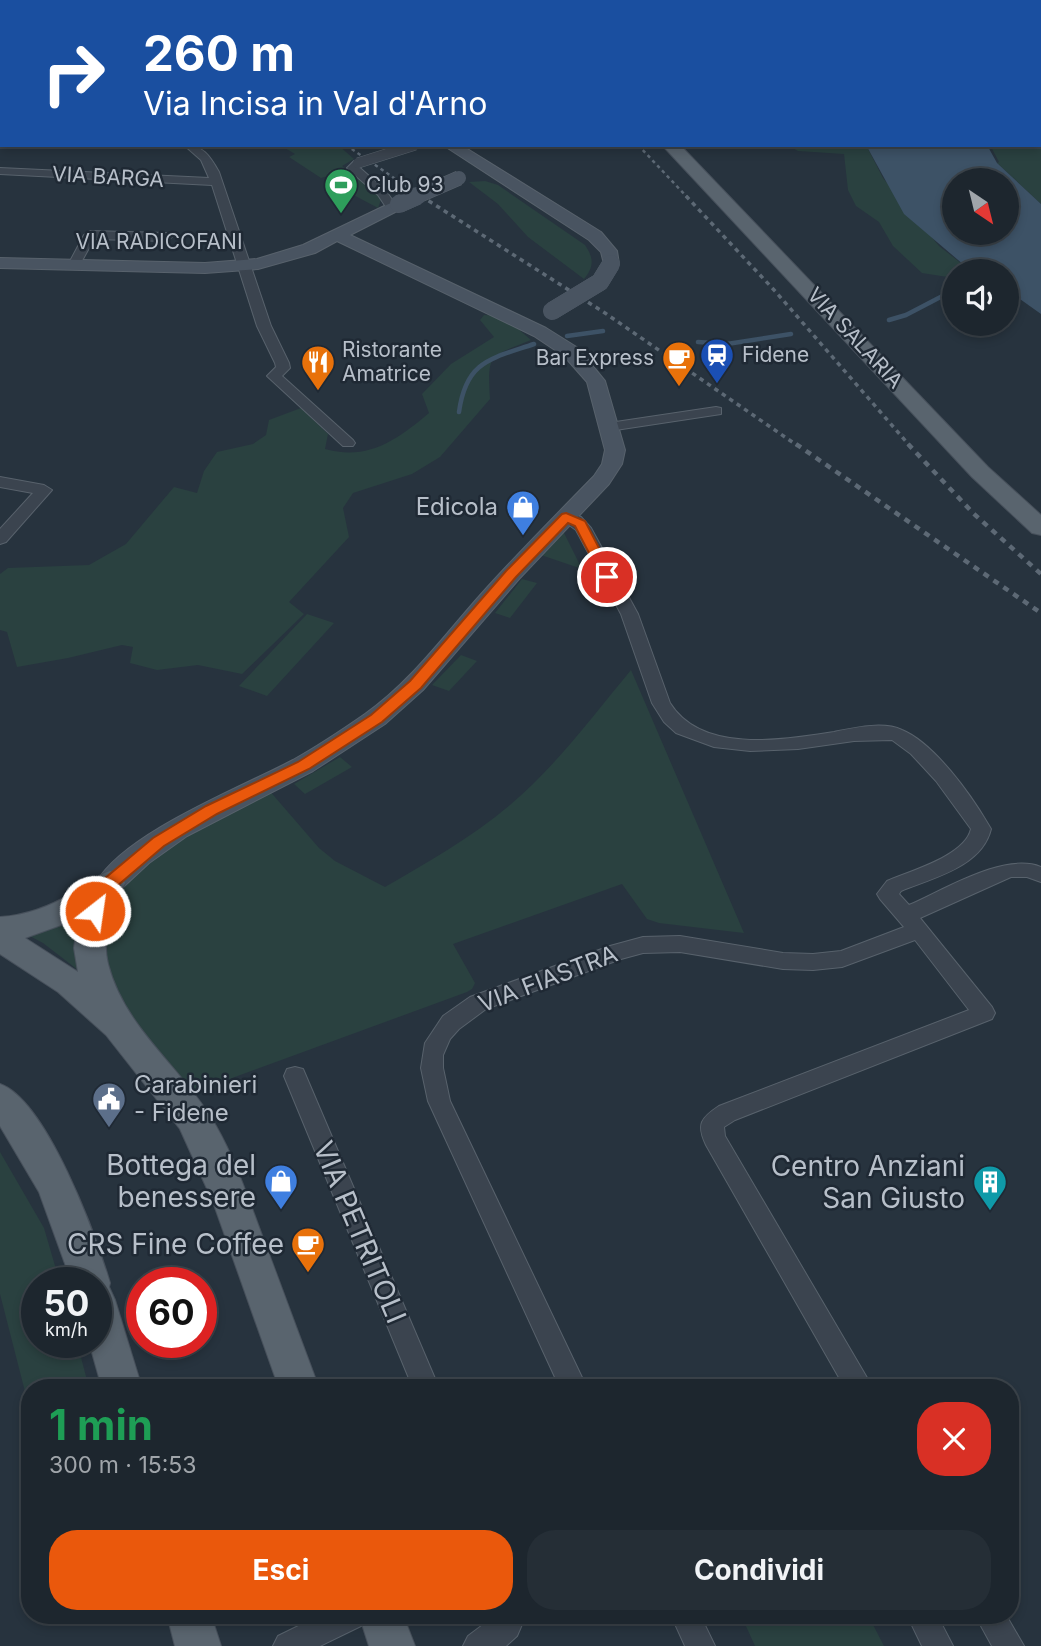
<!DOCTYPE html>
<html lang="it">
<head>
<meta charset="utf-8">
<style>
  body { margin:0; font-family:Inter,sans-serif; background:#252e36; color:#f1f3f6; height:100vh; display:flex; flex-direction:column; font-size:26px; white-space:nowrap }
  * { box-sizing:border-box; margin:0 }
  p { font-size:23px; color:#a0a5aa }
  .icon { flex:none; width:38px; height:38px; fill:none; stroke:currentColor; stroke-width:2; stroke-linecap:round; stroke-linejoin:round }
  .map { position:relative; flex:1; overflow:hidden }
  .drawer { position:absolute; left:21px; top:1379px; width:998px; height:245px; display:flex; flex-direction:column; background:#1d262e; border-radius:28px; box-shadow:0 4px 10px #0003,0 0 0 2px #3b434a }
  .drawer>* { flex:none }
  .hud { position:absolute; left:0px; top:0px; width:1041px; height:147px; box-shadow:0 4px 10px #0003,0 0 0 2px #3b434a; background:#1a4fa0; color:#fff; overflow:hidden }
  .needle { width:46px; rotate:145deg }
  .buttons { position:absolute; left:942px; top:168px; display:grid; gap:14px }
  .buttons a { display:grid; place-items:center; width:77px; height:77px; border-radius:50%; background:#1d262e; box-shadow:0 4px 10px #0003,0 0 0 2px #3b434a; font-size:35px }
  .speed { position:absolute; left:21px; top:1267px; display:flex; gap:14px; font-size:35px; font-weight:700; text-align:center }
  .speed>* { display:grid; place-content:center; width:91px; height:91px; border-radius:50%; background:#1d262e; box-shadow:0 4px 10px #0003,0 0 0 2px #3b434a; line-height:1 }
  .speed small { font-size:18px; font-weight:400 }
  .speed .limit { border:10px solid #d22; background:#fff; color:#111 }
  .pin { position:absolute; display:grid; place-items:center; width:60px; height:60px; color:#fff; margin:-30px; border:4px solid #fff; border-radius:50%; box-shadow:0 2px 7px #0007 }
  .me { position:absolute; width:77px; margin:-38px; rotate:30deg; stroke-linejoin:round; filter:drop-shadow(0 0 5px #0008) }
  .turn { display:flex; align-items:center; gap:24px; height:147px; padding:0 28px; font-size:32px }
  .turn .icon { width:91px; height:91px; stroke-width:2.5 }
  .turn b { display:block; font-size:49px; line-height:60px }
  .round { display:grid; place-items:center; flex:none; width:74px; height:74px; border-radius:28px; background:#252e36 }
  .head { display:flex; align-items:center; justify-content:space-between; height:119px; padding:0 28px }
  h1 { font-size:42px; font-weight:700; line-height:52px; color:#1e9e55 }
  .button { display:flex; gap:14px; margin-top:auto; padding:14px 28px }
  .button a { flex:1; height:80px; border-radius:28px; background:#ea580c; color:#fff; font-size:28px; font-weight:700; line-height:80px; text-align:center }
  .button a+a { background:#252e36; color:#f1f3f6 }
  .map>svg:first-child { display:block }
  .green { fill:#2a4140 }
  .water { fill:#3d5266; fill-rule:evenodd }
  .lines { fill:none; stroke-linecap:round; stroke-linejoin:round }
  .stream { stroke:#3d5266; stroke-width:4.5 }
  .street-casing { stroke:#58626c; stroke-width:2 }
  .secondary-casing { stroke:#58626c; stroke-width:2 }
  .primary-casing { stroke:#47505b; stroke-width:2 }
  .street { fill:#3b444f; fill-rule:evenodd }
  .secondary { fill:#495461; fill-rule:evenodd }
  .primary { fill:#59646e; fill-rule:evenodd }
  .rail-far2 { stroke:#5d6975; stroke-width:2.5; stroke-dasharray:3.5 3.5; stroke-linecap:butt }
  .rail-far1 { stroke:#5d6975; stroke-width:3.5; stroke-dasharray:4.5 4.5; stroke-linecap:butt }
  .rail { stroke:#5d6975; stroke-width:4.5; stroke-dasharray:6 6; stroke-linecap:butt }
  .street-bridge-casing { stroke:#58626c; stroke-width:11; stroke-linecap:butt }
  .secondary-bridge-far1-casing { stroke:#58626c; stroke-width:15; stroke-linecap:butt }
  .secondary-bridge-casing { stroke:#58626c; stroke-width:18; stroke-linecap:butt }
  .street-bridge { stroke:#3b444f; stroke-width:10 }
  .secondary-bridge-far1 { stroke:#495461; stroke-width:14 }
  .secondary-bridge { stroke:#495461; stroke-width:18 }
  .route { fill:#ea580c; stroke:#983908; stroke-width:2 }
  .labels { text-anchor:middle; stroke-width:5; stroke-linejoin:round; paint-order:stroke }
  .far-street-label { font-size:21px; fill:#b7bfc9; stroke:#1f2934 }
  .far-poi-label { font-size:21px; fill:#b7bfc9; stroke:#1f2934; text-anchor:start }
  .poi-label { font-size:24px; fill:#b7bfc9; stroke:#1f2934; text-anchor:end }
  .street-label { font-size:24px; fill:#b7bfc9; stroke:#1f2934 }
  .near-poi-label { font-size:28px; fill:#b7bfc9; stroke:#1f2934; text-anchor:end }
  .near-street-label { font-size:28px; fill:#b7bfc9; stroke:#1f2934 }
</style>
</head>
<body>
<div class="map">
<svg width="1041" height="1646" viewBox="0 0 1041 1646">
  <rect width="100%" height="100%" fill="#27333e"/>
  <path class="green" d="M917 0H1041V204L997 163 999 162 990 145H1040V2Z
    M280 145H338L354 159 342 166 377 194 381 200 378 208 346 191 328 176 321 178 289 157 295 154Z
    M787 145H866L883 178 939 246 971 271H954V278L922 273 893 246 879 222 856 206 848 190 844 154 798 151Z
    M485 181 498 185 585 245C594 258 594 267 584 279L528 237 498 204 469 182Z
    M484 315 503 316 531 340C490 357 487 352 490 399L440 457 412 474 353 493 343 508 349 537 289 602 304 614 242 674 198 665 157 670 130 663 133 647 122 645 68 658 17 667 7 632 0 630V574L8 568 89 565 126 544 174 487 197 493 204 471 217 452 253 444 266 435 269 420 301 408 328 434 325 449C368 461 397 440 429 413L422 394 451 364 494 337 480 320Z
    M563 531 582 569 541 555Z
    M522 579 537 583 510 618 495 613Z
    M307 614 334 623 267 696 239 686Z
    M461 655 477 661 449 691 432 685Z
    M631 670 744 933 659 923 647 919 622 884 453 944 475 983 472 989 467 992 194 1092 128 1019 102 953 113 895 151 856 268 789 319 848 335 861 385 887C428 862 471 838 510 805 556 766 592 717 631 670Z
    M340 757 352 767 305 794 294 784Z
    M83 907 74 942 78 970 43 943 24 933Z
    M0 1152 44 1228 60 1283H37V1342H77L89 1388H30V1411L0 1294Z
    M741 1615H868L884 1646H755Z"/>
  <path class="water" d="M866 145H987L997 163 1041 204V314L1013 294 1006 293V271H971L904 214ZM954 180H1006V233H954Z"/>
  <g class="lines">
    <path class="stream" d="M889 320 906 315 954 290
      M567 336 603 331
      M698 342 727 344 791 334
      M459 412C466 361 490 359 534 344"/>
    <g class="street-casing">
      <path id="street" d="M280 0H291L292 2H282Z
        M370 0H387L369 2Z
        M469 0H479L480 2H471Z
        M0 35 2 36V42L0 41Z
        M0 86H2V92H0Z
        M0 134H2V140H0Z
        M184 145C203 145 210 156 219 172L271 326 289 363 290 368 282 376 353 440 355 443 353 446H343L267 376 276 367 275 363 257 326 212 185 0 174V168L209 178 201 160Z
        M354 161H362L364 163 360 168 386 191 398 208 396 210H388L378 195 349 170 347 168Z
        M90 231 166 233 172 237 166 241 94 239 78 268H70L68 265 84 235Z
        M716 407 721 408V414L609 431 602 427 609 423Z
        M0 477 44 485 52 490 6 542 0 544V529L33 493 0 487Z
        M566 512 581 517 591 528 638 614 670 703C702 754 783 740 834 732 854 728 883 721 902 730 934 743 971 795 988 824L991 829C982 867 932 878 901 891L899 894 909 905C944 890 1004 852 1041 867V882L1027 877H1011L920 918 992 1007 995 1013 992 1019 735 1120 724 1127 725 1136 873 1388H845L706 1145C696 1124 701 1118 719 1106L969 1010 915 940 842 967 813 970 783 969 680 952 643 953 621 959 486 1009 459 1029 450 1039 443 1055V1068L450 1101 587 1388H560L428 1101 421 1068 425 1043 443 1016 470 997 610 946 643 937 680 936 783 953 813 954 841 951 904 927 880 899 877 894 887 881C910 871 965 856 971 829L936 781 911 754 892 740 854 741 798 749 750 751 714 747 676 733 664 722 652 703 621 614 576 530 558 517Z
        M295 1067 303 1069 306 1076 439 1388H413L284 1076 287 1069Z
        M321 1615H367L363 1625 320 1646H273L278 1636Z
        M496 1615H526L517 1636 506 1646H463L468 1636Z
        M671 1615H700L715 1646H685Z
        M907 1615H937L953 1646H922Z
        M975 1615H1006L1024 1646H992Z"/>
    </g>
    <g class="secondary-casing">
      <path id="secondary" d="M207 0H221L222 2H208Z
        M443 145H461L601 232 617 251 619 264 617 268H605L601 252 589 240Z
        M399 199 407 204 405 207 350 235 546 328 578 348 605 381 625 450 622 464 609 484 519 579 423 690 385 724 313 771 187 836 149 863 120 890 110 893 100 890 96 883C124 833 242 787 293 760 318 746 342 730 365 714 411 682 446 633 483 592 519 552 557 514 594 476L602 464 605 450 587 382 564 356 534 336 337 241 315 253 258 269 205 273 0 268V258L205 263 257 259 303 245Z"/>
    </g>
    <g class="primary-casing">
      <path id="primary" d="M561 0H575L576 2H562Z
        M585 0H599L600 2H586Z
        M636 0H650V2H636Z
        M662 145H680L988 467 1041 515V535L1032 533 972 477Z
        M110 871 121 875 125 883C112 909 101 935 108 964 125 1030 183 1068 216 1126 236 1161 249 1201 263 1238 282 1288 300 1338 319 1388H279L213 1202 180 1129 106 1035 58 992 0 954V917C27 915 49 907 72 893 85 885 96 876 110 871ZM78 919 74 948 78 972 25 938Z
        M0 1084C47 1101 96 1236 110 1283L109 1287 115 1300 142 1388H102L89 1342H96V1283H72L39 1192 0 1126Z
        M167 1615H211L221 1646H175Z
        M359 1615H403L415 1646H369Z"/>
    </g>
    <use href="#street" class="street"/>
    <use href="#secondary" class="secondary"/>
    <use href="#primary" class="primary"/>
    <path class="rail-far2" d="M112 0 115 2
      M346 145 423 198
      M638 145 688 198"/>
    <path class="rail-far1" d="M421 196 605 313 798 446
      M686 196 775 291 910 446"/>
    <path class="rail" d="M796 444 1041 613
      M908 444 973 513 1041 574"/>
    <g class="street-bridge-casing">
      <path id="street-bridge" d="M358 163 415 145"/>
    </g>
    <g class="secondary-bridge-far1-casing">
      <path id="secondary-bridge-far1" d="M413 198 459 178"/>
    </g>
    <g class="secondary-bridge-casing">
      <path id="secondary-bridge" d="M399 204 417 196
        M552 311 600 282 611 264"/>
    </g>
    <use href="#street-bridge" class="street-bridge"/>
    <use href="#secondary-bridge-far1" class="secondary-bridge-far1"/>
    <use href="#secondary-bridge" class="secondary-bridge"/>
  </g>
  <path class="route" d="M566 513 585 521 614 577 612 580H603L575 526 568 523 516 577 421 688 382 722 309 769 217 814 164 846 116 887 101 916H89L86 911 104 879 153 838 206 806 298 762 371 715 410 681 506 571 562 514Z"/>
  <defs>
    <g id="stadium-pin" transform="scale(1.75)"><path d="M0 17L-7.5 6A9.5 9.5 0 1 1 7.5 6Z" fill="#2e9e5b" stroke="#1f2934"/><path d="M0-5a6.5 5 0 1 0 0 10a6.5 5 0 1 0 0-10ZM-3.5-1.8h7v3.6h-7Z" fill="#fff"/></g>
    <g id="station-pin" transform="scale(1.75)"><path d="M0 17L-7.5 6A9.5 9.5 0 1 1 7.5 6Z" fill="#1a4fb4" stroke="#1f2934"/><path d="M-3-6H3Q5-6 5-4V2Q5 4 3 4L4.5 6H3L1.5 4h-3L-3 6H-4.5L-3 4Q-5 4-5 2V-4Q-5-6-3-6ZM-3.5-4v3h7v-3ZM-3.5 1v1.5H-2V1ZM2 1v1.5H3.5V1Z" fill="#fff"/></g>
    <g id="cafe-pin" transform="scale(1.75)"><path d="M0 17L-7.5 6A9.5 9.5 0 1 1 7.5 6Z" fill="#e8710a" stroke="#1f2934"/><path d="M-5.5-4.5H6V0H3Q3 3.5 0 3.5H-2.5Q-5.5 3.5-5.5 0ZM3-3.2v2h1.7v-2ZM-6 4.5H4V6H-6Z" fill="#fff"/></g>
    <g id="restaurant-pin" transform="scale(1.75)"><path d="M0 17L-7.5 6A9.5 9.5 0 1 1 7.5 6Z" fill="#e8710a" stroke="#1f2934"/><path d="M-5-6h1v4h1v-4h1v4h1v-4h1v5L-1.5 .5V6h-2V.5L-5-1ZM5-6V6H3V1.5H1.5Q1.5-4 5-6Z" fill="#fff"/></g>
    <g id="shop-pin" transform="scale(1.75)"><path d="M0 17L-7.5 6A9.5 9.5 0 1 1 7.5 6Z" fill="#3f7fe0" stroke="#1f2934"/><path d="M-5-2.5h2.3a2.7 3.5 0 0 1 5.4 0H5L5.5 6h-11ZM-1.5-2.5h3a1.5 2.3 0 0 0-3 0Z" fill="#fff"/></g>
    <g id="civic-pin" transform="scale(1.75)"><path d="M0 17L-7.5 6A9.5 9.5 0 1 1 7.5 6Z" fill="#5c6f8a" stroke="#1f2934"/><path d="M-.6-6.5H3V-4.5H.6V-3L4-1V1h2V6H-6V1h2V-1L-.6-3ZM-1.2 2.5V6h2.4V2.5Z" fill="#fff"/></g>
    <g id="building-pin" transform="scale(1.75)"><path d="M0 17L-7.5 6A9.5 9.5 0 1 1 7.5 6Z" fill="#0f9aa8" stroke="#1f2934"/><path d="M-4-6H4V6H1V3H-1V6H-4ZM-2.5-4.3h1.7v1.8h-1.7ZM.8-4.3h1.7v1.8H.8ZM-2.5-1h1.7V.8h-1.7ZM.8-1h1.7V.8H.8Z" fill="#fff"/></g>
  </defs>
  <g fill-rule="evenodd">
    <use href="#stadium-pin" x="341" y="185"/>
    <use href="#station-pin" x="717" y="355"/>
    <use href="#cafe-pin" x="679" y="358"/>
    <use href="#restaurant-pin" x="318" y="362"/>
    <use href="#shop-pin" x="523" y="507"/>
    <use href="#civic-pin" x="109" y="1099"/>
    <use href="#shop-pin" x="281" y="1181"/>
    <use href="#building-pin" x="990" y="1182"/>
    <use href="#cafe-pin" x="308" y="1244"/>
  </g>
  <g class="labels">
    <g class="far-street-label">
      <text transform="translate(108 177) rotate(3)" y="7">VIA BARGA</text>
      <text x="159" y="249">VIA RADICOFANI</text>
      <text transform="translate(855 338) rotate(47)" y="7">VIA SALARIA</text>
    </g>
    <g class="far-poi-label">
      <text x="366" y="192">Club 93</text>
      <text x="342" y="357">Ristorante<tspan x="342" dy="24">Amatrice</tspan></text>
      <text x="742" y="362">Fidene</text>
      <text x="654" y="365" text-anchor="end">Bar Express</text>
    </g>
    <g class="poi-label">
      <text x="498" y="515">Edicola</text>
      <text x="134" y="1093" text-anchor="start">Carabinieri<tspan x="134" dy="28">- Fidene</tspan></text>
    </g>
    <g class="street-label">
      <text transform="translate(548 979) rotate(-21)" y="8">VIA FIASTRA</text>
    </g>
    <g class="near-poi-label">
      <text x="256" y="1175">Bottega del<tspan x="256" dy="32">benessere</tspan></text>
      <text x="965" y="1176">Centro Anziani<tspan x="965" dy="32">San Giusto</tspan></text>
      <text x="284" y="1254">CRS Fine Coffee</text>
    </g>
    <g class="near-street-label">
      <text transform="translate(360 1232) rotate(67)" y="10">VIA PETRITOLI</text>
    </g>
  </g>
</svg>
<div class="buttons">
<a><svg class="needle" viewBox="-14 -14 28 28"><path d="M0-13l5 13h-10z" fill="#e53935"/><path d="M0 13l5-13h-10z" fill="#a0a5aa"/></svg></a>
<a><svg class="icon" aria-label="sound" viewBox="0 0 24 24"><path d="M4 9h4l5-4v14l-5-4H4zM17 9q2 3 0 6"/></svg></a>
</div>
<div class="speed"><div>50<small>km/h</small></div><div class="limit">60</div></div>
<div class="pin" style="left:607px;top:577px;background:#d93025"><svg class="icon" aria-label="arrive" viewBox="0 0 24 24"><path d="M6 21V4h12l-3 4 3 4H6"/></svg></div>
<svg class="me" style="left:95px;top:911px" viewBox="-20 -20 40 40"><circle r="17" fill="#ea580c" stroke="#fff" stroke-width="3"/><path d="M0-11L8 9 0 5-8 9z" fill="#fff"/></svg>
<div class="hud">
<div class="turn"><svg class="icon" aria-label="right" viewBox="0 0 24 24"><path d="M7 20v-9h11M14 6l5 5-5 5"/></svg><div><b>260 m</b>Via Incisa in Val d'Arno</div></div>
</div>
<section class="drawer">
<div class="head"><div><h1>1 min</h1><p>300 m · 15:53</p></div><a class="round" style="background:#d93025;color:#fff"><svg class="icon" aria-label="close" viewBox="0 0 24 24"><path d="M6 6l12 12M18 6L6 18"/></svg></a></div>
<div class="button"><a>Esci</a><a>Condividi</a></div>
</section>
</div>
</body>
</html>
